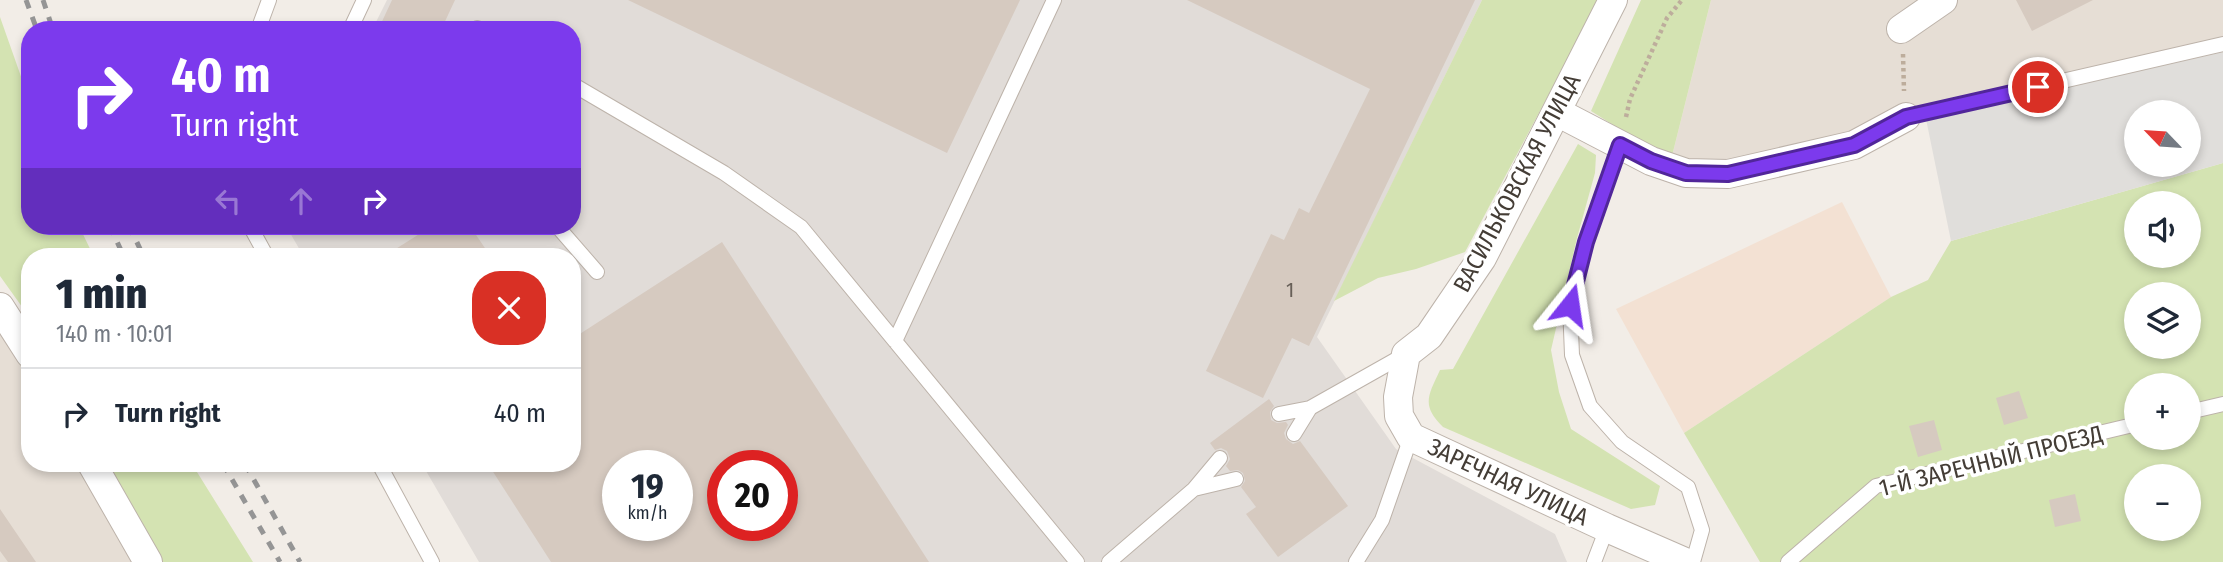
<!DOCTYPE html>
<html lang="en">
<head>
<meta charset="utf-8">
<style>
  body { margin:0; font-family:"Fira Sans Condensed",sans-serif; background:#f2f2f3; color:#1f2937; height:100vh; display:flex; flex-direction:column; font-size:26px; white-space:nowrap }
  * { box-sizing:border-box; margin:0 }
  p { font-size:23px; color:#747a83 }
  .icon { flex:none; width:38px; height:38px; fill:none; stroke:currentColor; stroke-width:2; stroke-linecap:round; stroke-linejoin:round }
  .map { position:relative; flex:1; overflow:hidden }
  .sheet { position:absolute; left:21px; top:248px; width:560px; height:224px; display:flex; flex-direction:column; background:#fff; border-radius:28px; box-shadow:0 4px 10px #0003 }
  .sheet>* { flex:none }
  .hud { position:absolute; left:21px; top:21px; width:560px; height:214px; border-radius:28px; box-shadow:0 4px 10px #0003; background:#7c3aed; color:#fff; overflow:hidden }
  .needle { width:46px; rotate:295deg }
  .buttons { position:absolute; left:2124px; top:100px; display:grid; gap:14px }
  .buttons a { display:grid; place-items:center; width:77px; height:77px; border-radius:50%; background:#fff; box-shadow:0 4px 10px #0003; font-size:35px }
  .speed { position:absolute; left:602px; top:450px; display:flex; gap:14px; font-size:35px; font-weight:700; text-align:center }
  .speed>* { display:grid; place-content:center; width:91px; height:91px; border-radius:50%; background:#fff; box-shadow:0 4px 10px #0003; line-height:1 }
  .speed small { font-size:18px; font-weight:400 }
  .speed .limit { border:10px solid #d22; background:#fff; color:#111 }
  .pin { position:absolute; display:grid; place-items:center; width:60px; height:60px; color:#fff; margin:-30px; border:4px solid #fff; border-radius:50%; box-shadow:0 2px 7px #0007 }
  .me { position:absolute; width:77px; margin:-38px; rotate:15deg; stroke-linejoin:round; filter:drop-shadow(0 0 5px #0008) }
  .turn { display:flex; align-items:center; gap:24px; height:147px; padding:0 35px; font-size:32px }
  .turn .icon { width:91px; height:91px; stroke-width:2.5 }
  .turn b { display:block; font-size:49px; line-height:60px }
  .lanes { display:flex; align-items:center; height:66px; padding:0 35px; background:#0003; justify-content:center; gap:35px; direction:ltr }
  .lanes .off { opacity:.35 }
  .round { display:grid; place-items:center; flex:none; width:74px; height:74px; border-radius:28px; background:#f2f2f3 }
  .summary { display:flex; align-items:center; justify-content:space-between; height:119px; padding:0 35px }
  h1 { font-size:42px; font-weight:800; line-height:52px }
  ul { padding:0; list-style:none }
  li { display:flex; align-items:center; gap:21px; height:91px; padding:0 35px; border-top:2px solid #e0e1e3 }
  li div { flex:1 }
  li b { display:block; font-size:26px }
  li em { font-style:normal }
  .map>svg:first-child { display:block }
  .residential { fill:#e6ded5 }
  .commercial { fill:#f3e1d3 }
  .industrial { fill:#e1dcd8; fill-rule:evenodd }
  .green { fill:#d4e3b2; fill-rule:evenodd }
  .parking { fill:#e0dedb; fill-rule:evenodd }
  .building { fill:#d6cac0; fill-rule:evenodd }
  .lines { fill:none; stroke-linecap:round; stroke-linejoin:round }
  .service-casing { stroke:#bdb3aa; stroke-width:16 }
  .minor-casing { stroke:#bdb3aa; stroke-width:30 }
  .path { stroke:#bdad9c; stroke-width:4.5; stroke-dasharray:3.5 3.5; stroke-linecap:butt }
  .service { stroke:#fff; stroke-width:14 }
  .minor { stroke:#fff; stroke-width:28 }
  .rail { stroke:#959595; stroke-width:5; stroke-dasharray:9 9; stroke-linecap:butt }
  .route-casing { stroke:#51269a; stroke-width:18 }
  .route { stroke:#7c3aed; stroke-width:12 }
  .labels { text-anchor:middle; stroke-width:7; stroke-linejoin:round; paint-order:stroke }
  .number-label { font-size:21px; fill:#686058 }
  .street-label { font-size:24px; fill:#443d36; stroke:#fff }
</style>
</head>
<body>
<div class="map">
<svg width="2223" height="562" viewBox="0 0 2223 562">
  <rect width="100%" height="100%" fill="#f2ede7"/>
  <path class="residential" d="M1711 0H2223V52L1926 119 1702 166 1672 156Z
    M0 328 14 347 30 374V464H82L139 562H0Z"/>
  <path class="commercial" d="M1842 202 1891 297 1684 433 1616 309Z"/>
  <path class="industrial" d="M387 0H1482L1317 337 1396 449 1555 534 1567 562H479L422 464H572V257H304L286 226H572V30H372ZM618 466H677V525H618ZM723 466H782V525H723Z"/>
  <path class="green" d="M1482 0H1599L1465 252 1416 269 1378 278 1334 301Z
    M1641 0H1711L1672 156 1629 135 1591 111Z
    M0 17 30 102V226H79L94 257H30V318L0 276Z
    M1578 144 1596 155 1595 173 1577 238 1551 350 1559 392 1571 429 1660 486 1655 505 1631 509 1443 427C1421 405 1428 396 1440 370L1453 369Z
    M2223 163V562H1760L1684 433 1891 297 1928 280 1951 241ZM2137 203H2189V256H2137ZM2137 294H2189V346H2137ZM2137 385H2189V438H2137ZM2137 476H2189V528H2137Z
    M107 464H192L253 562H158Z"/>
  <path class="parking" d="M2223 52V163L1951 241 1926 119ZM2137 112H2189V164H2137Z"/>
  <path class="building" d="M392 0H455L441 30H378Z
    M628 0H1020L947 153Z
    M1187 0H1475L1309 346 1292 338 1263 398 1206 371 1271 234 1284 240 1299 208 1309 213 1370 89Z
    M2016 0H2093L2032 31Z
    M432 226H470L491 257H383Z
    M722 242 929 562H551L488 464H572V339ZM618 466H677V525H618ZM723 466H782V525H723Z
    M2019 391 2028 418 2004 425 1996 398Z
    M1269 399 1274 406 1270 412 1271 420 1277 423 1286 422 1288 425 1284 433 1286 439 1293 444 1300 441 1348 506 1278 557 1246 514 1256 507 1241 487 1245 481 1243 473 1238 470 1230 471 1226 466 1230 459 1227 451 1221 448 1215 450 1210 443Z
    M1934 420 1942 450 1918 457 1909 426Z
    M2075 494 2081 521 2055 527 2049 500Z
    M0 509 36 562H8L0 551Z"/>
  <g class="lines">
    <g class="service-casing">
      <path id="service" d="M258 30 269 0
        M350 30 364 0
        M476 30 477 28 480 30
        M572 84 724 173 801 227 1077 562
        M1906 117 2223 44
        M1620 145 1586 242 1570 305 1572 355 1590 406 1622 442 1688 487 1702 530 1693 562
        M250 226 267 257
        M557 226 597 272
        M895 341 1054 0
        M2189 412 2223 404
        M1279 414 1310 408 1404 355
        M1294 434 1310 408
        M379 464 432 562
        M1194 489 1236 479
        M1109 562 1194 489 1220 458
        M1356 562 1382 520 1411 437
        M1594 562 1607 528
        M1788 562 1876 486 2137 424"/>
    </g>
    <g class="minor-casing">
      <path id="minor" d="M1613 0 1482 258 1429 336 1406 354 1398 397 1399 416 1411 437 1607 528 1685 562
        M1901 29 1943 0
        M1557 112 1651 161 1686 173 1728 174 1854 145 1906 117
        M0 307 30 354
        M92 464 148 562"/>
    </g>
    <path class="path" d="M1903 54 1904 91
      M1626 117 1630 99 1667 18 1682 0"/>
    <use href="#service" class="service"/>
    <use href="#minor" class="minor"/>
    <path class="rail" d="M26 0 37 30
      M43 0 53 30
      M110 226 124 257
      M129 226 144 257
      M223 464 280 562
      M245 464 300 562"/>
  </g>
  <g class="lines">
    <g class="route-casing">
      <path id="route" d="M1570 305 1586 242 1620 145 1651 161 1686 173 1728 174 1854 145 1906 117 2038 87"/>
    </g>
    <use href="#route" class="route"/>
  </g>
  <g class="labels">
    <g class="number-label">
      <text x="1290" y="297">1</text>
    </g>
    <g class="street-label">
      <text transform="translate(1517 183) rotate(-62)" y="8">ВАСИЛЬКОВСКАЯ УЛИЦА</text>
      <text transform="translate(1991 461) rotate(-14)" y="8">1-Й ЗАРЕЧНЫЙ ПРОЕЗД</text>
      <text transform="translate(1508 482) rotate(25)" y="8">ЗАРЕЧНАЯ УЛИЦА</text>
    </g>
  </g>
</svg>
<div class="buttons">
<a><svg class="needle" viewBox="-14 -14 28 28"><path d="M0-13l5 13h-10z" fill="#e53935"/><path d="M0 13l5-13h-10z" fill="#747a83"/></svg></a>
<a><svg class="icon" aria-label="sound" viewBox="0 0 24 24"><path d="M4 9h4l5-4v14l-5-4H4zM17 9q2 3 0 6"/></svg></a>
<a><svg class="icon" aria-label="layers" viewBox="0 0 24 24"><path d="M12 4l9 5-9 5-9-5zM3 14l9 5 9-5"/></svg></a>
<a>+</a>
<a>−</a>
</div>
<div class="speed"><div>19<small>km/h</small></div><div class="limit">20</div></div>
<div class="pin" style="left:2038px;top:87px;background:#d93025"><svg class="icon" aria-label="arrive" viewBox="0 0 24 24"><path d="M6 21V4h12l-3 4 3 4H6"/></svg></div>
<svg class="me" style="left:1570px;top:305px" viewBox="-20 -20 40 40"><path d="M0-17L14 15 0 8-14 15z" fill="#7c3aed" stroke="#fff" stroke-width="4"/></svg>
<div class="hud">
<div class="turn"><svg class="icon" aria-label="right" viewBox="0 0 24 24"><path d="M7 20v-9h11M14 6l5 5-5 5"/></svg><div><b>40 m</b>Turn right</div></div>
<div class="lanes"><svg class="icon off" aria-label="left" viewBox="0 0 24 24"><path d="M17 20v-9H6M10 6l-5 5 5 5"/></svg><svg class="icon off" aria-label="ahead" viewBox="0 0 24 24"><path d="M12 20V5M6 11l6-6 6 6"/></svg><svg class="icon" aria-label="right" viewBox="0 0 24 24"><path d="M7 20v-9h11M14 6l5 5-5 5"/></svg></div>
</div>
<section class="sheet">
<div class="summary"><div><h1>1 min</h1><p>140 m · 10:01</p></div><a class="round" style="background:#d93025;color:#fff"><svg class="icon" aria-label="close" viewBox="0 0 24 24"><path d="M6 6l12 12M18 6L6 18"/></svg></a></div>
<ul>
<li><svg class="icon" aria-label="right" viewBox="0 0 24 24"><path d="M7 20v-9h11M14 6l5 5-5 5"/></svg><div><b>Turn right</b></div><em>40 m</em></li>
</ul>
</section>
</div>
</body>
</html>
